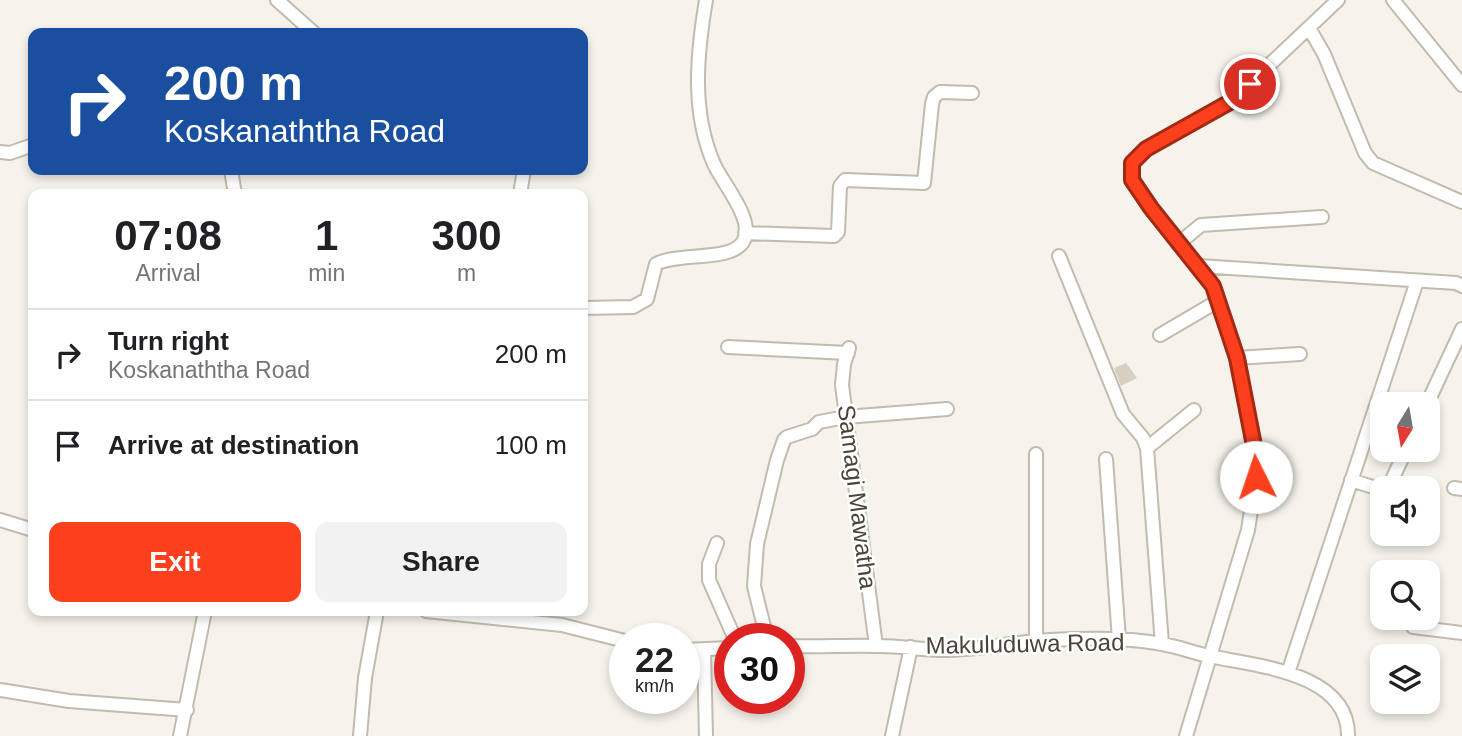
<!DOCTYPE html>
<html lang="en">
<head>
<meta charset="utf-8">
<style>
  body { margin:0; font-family:Arial,sans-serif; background:#f2f2f2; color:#202124; height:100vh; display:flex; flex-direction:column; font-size:26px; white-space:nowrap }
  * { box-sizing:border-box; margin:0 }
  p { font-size:23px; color:#757577 }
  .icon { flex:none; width:38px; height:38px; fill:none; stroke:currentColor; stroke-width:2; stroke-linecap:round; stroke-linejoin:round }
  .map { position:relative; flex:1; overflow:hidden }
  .panel { position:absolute; left:28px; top:189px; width:560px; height:427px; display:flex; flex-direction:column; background:#fff; border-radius:14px; box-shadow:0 4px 10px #0003 }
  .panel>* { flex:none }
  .top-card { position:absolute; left:28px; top:28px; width:560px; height:147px; border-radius:14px; box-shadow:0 4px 10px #0003; background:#1a4fa0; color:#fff; overflow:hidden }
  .needle { width:46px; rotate:191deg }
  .tools { position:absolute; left:1370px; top:392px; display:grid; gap:14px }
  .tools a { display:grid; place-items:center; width:70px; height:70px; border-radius:14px; background:#fff; box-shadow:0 4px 10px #0003; font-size:35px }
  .speed { position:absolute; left:609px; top:623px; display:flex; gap:14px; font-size:35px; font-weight:700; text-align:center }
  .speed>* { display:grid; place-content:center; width:91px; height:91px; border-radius:50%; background:#fff; box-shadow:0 4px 10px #0003; line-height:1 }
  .speed small { font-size:18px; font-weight:400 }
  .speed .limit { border:10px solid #d22; background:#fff; color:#111 }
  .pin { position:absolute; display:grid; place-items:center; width:60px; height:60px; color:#fff; margin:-30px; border:4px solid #fff; border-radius:50%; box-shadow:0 2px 7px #0007 }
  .me { position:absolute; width:77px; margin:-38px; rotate:356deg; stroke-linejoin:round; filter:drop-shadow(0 0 5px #0008) }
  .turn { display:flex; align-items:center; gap:24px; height:147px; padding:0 21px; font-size:32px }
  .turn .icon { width:91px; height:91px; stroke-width:2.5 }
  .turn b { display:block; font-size:49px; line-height:60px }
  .eta { display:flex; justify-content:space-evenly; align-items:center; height:119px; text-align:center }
  .eta b { font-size:42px; font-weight:600; line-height:49px }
  .action { display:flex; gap:14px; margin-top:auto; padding:14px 21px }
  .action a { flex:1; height:80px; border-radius:14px; background:#fc3f1d; color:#fff; font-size:28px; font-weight:600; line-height:80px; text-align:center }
  .action a+a { background:#f2f2f2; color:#202124 }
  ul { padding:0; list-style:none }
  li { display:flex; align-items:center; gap:21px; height:91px; padding:0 21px; border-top:2px solid #e0e0e0 }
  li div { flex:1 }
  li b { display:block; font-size:26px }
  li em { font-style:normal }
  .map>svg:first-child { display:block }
  .building { fill:#d8cfc1 }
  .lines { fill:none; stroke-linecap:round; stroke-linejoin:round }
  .minor-casing { stroke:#c2bbae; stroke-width:16 }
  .minor { stroke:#fff; stroke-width:12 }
  .route-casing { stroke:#a42913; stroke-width:18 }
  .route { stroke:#fc3f1d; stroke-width:12 }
  .labels { text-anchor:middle; stroke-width:5; stroke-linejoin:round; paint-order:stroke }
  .street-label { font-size:24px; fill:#4b4439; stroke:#fff }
</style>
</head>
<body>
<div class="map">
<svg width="1462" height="736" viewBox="0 0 1462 736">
  <rect width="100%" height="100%" fill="#f6f3ec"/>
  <path class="building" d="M1126 363 1137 378 1121 386 1114 368Z"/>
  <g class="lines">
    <g class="minor-casing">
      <path id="minor" d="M277 0 314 33
        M1393 0 1462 85
        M1309 28 1324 54 1365 153 1373 163 1462 202
        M0 152 10 153 33 145
        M231 170 235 194
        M520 194 524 170
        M745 233 834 236 838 232 840 186 845 180 924 183 932 104 934 97 940 92 972 93
        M1178 244 1201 225 1322 217
        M1059 256 1123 414 1143 438 1147 448 1162 644
        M1199 266 1456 283 1462 286
        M583 308 633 307 647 299 656 264C678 252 730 262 743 242 756 220 722 183 714 164 691 112 697 54 706 0
        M1160 335 1218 301
        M728 347 848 353
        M849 348 844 364 842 385 876 646
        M1236 358 1300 354
        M1427 404 1462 329
        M1147 448 1194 410
        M1106 459 1119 640
        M1351 480 1379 489 1389 486 1406 450
        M1454 488 1462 489
        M0 520 33 530
        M717 543 709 564V580L735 639
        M426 611 562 625 625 641
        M1413 627 1462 633
        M767 639 754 586 757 544 777 460 784 440 787 437 812 429 819 422 846 417 947 409
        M1036 641V454
        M789 646C819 647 850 645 880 646 901 646 923 650 944 650 979 650 1015 642 1050 640 1086 638 1127 637 1162 644 1180 647 1196 654 1214 657 1259 666 1349 674 1348 736
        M684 650 730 648
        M704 650 706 736
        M1288 673 1417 281
        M0 690 69 701 187 710
        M180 736 205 611
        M360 736 365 678 377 611
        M892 736 911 647
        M1186 736 1248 530 1256 477V456L1236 358 1213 286 1151 208 1132 180V163L1146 149 1230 102 1338 0"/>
    </g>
    <use href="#minor" class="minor"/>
  </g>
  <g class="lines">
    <g class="route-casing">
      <path id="route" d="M1250 84 1230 102 1146 149 1132 163V180L1151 208 1213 286 1237 358 1256 456V477"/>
    </g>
    <use href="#route" class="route"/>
  </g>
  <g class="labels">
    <g class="street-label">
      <text transform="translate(857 497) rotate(83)" y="8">Samagi Mawatha</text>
      <text transform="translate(1025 644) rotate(-1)" y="8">Makuluduwa Road</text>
    </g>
  </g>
</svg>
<div class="tools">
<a><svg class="needle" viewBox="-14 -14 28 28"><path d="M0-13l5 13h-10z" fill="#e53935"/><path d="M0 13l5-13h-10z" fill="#757577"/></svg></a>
<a><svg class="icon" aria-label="sound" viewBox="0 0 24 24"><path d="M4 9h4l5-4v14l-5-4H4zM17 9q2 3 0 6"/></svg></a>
<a><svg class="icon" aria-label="search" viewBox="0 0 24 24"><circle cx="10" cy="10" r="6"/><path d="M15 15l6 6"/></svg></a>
<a><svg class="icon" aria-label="layers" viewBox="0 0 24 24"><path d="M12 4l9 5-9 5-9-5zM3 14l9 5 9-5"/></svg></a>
</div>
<div class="speed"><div>22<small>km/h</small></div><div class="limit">30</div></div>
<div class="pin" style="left:1250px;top:84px;background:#d93025"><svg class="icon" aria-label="arrive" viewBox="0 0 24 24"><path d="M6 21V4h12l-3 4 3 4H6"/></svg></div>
<svg class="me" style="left:1256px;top:477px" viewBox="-20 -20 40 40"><circle r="19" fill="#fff"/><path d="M0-13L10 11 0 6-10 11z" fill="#fc3f1d"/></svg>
<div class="top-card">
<div class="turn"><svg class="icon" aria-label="right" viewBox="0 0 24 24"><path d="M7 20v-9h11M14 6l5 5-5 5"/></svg><div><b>200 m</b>Koskanaththa Road</div></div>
</div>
<section class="panel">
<div class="eta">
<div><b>07:08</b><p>Arrival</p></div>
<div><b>1</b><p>min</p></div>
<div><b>300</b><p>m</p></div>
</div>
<ul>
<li><svg class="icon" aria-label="right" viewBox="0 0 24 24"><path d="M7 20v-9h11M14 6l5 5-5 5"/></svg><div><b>Turn right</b><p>Koskanaththa Road</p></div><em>200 m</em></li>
<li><svg class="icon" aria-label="arrive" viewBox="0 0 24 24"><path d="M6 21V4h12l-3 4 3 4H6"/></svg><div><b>Arrive at destination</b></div><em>100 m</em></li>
</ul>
<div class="action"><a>Exit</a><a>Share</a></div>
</section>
</div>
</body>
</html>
